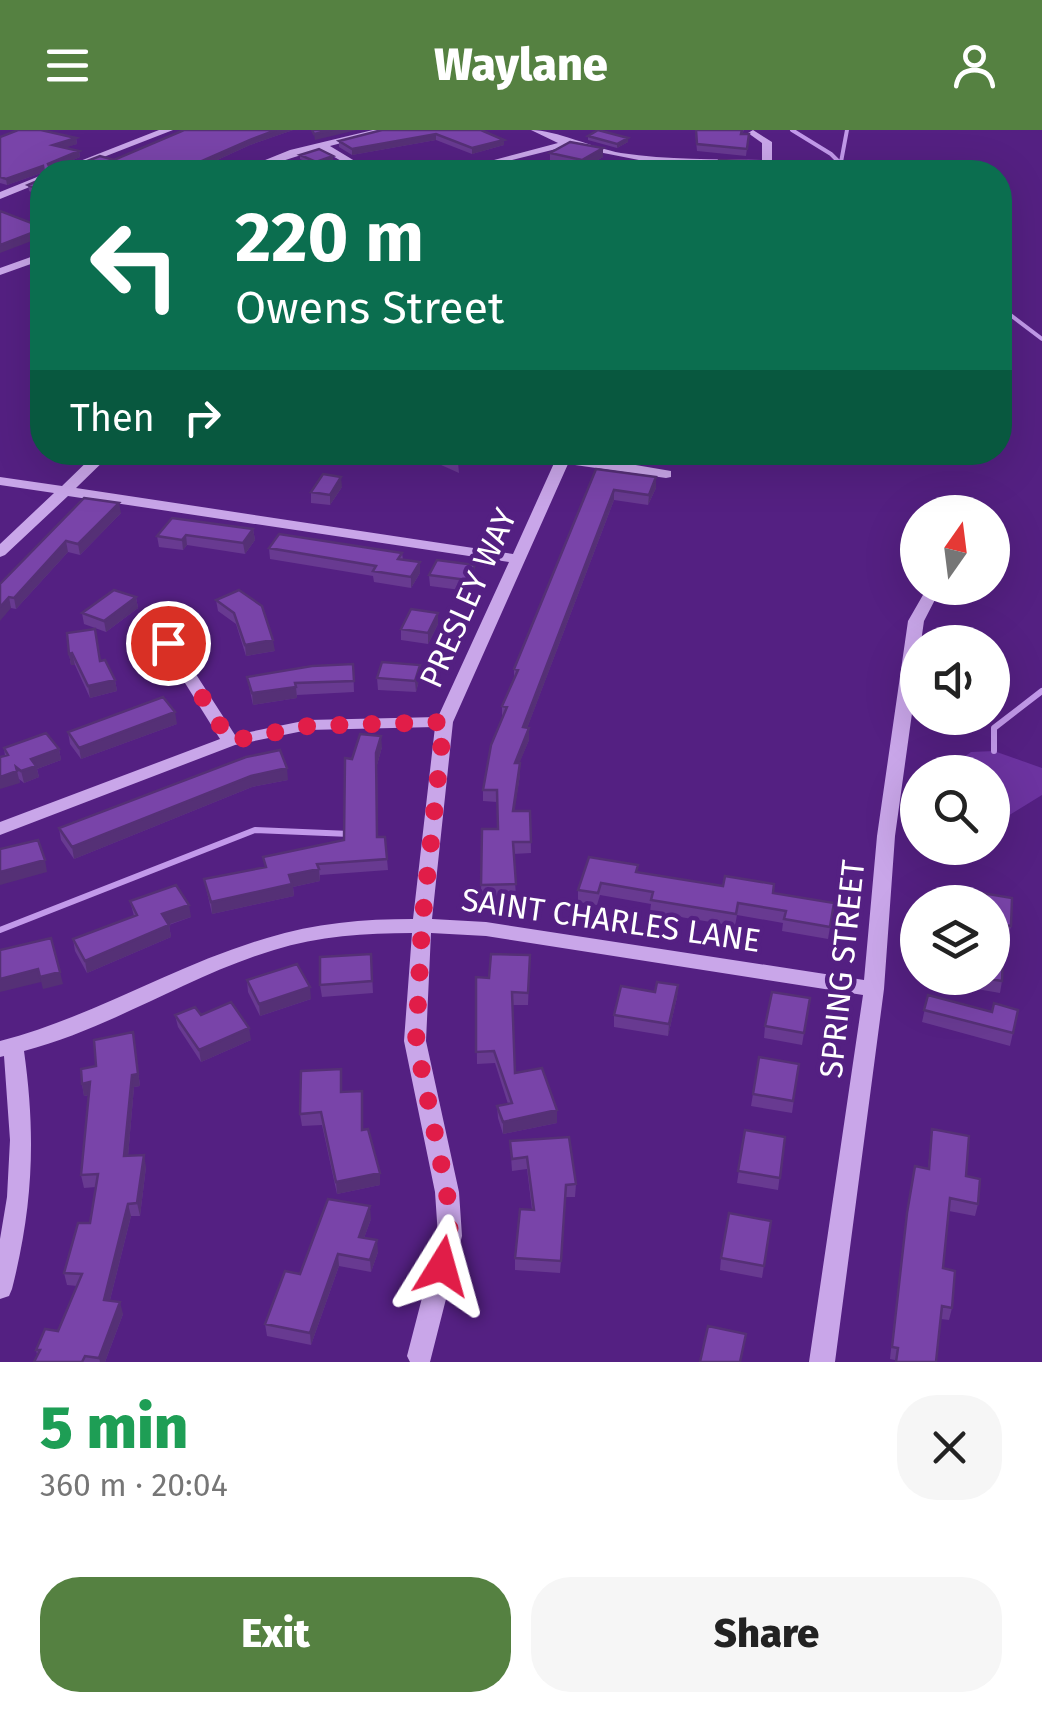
<!DOCTYPE html>
<html lang="en">
<head>
<meta charset="utf-8">
<style>
  body { margin:0; font-family:"Fira Sans",sans-serif; background:#f6f6f6; color:#222; height:100vh; display:flex; flex-direction:column; font-size:38px; white-space:nowrap }
  * { box-sizing:border-box; margin:0 }
  p { font-size:32px; color:#767676 }
  .icon { flex:none; width:55px; height:55px; fill:none; stroke:currentColor; stroke-width:2; stroke-linecap:round; stroke-linejoin:round }
  .map { position:relative; height:1232px; overflow:hidden }
  .drawer { display:flex; flex-direction:column; background:#fff; flex:1 }
  .drawer>* { flex:none }
  .hud { position:absolute; left:30px; top:30px; width:982px; height:305px; border-radius:40px; box-shadow:0 10px 40px #0002; background:#0b6e4f; color:#fff; overflow:hidden }
  .needle { width:65px; rotate:14deg }
  .controls { position:absolute; left:900px; top:365px; display:grid; gap:20px }
  .controls a { display:grid; place-items:center; width:110px; height:110px; border-radius:50%; background:#fff; box-shadow:0 10px 40px #0002; font-size:50px }
  .pin { position:absolute; display:grid; place-items:center; width:85px; height:85px; color:#fff; margin:-42px; border:5px solid #fff; border-radius:50%; box-shadow:0 2px 10px #0007 }
  .me { position:absolute; width:110px; margin:-55px; rotate:8deg; stroke-linejoin:round; filter:drop-shadow(0 0 8px #0008) }
  .turn { display:flex; align-items:center; gap:35px; height:210px; padding:0 40px; font-size:45px }
  .turn .icon { width:130px; height:130px; stroke-width:2.5 }
  .turn b { display:block; font-size:70px; line-height:85px }
  .then { display:flex; align-items:center; height:95px; padding:0 40px; background:#0003; gap:20px; font-size:38px }
  .round { display:grid; place-items:center; flex:none; width:105px; height:105px; border-radius:40px; background:#f6f6f6 }
  .headline { display:flex; align-items:center; justify-content:space-between; height:170px; padding:0 40px }
  h1 { font-size:60px; font-weight:800; line-height:75px; color:#1e9e55 }
  .cta { display:flex; gap:20px; margin-top:auto; padding:20px 40px }
  .cta a { flex:1; height:115px; border-radius:40px; background:#558141; color:#fff; font-size:40px; font-weight:800; line-height:115px; text-align:center }
  .cta a+a { background:#f6f6f6; color:#222 }
  header { display:flex; justify-content:space-between; align-items:center; height:130px; padding:0 40px; background:#558141; color:#fff; font-size:45px; font-weight:800 }
  .map>svg:first-child { display:block }
  .green { fill:#6c33a0 }
  .lines { fill:none; stroke-linecap:round; stroke-linejoin:round }
  .stream-far1 { stroke:#c299ea; stroke-width:4 }
  .stream { stroke:#c299ea; stroke-width:6 }
  .minor { fill:#c9a6e9; fill-rule:evenodd }
  .wall { fill:#683a91 }
  .shaded-wall { fill:#553076 }
  .building { fill:#7944a9; stroke:#553076; stroke-width:2.5 }
  .route { stroke:#e11d48; stroke-width:18; stroke-dasharray:0 32.4 }
  .labels { text-anchor:middle; stroke-width:9; stroke-linejoin:round; paint-order:stroke }
  .street-label { font-size:32px; fill:#fff; stroke:#542082 }
</style>
</head>
<body>
<header><svg class="icon" aria-label="menu" viewBox="0 0 24 24"><path d="M4 6h16M4 12h16M4 18h16"/></svg>Waylane<svg class="icon" aria-label="person" viewBox="0 0 24 24"><circle cx="12" cy="8" r="4"/><path d="M4 21q1-7 8-7t8 7"/></svg></header>
<div class="map">
<svg width="1042" height="1232" viewBox="0 0 1042 1232">
  <rect width="100%" height="100%" fill="#542082"/>
  <path class="green" d="M994 621 1042 638V665L993 695 992 642H943L971 622Z"/>
  <g class="lines">
    <path class="stream-far1" d="M792 0 831 24 849 42
      M841 32 847 0
      M1000 177 1042 209"/>
    <path class="stream" d="M994 621V598L1042 561
      M0 800 255 700 350 704"/>
    <path class="minor" d="M159 0H173L65 42H52Z
      M373 0H390L330 16 373 42H361L320 19 248 42H235L290 20Z
      M531 0C556 0 593 18 621 23 668 30 715 29 762 30V13L748 3 753 0 772 12V33L767 36 649 32 568 16 464 42H449L558 13Z
      M42 45V52L0 69V62Z
      M42 123V130L0 145V138Z
      M97 322H113L76 358 513 424 555 331 538 322H559L671 341V347L666 348 568 334 453 592 432 789 486 792 864 850 877 706 908 491 927 458H941L924 491 921 512H918V540L895 706 884 859 835 1232H809L863 865 486 806 431 803 426 911 459 1062 462 1106 430 1232H410L407 1226 438 1106 435 1062 404 911 412 803C366 803 318 806 274 820 188 846 112 898 24 921 36 1006 33 1076 12 1159L9 1166 0 1169V1109L7 1067 10 1010 4 926 0 927V911C93 887 175 835 267 808 314 793 364 789 413 789L435 597 308 600 235 615 0 705V692L220 609 160 513 168 508 174 510 235 605 308 590 438 587 509 432 68 366 5 425 0 427V414L54 363 0 355V347L62 356Z
      M954 378H969L976 382H947Z"/>
  </g>
  <path class="wall" d="M18 0H41L76 8 77 14 65 17 79 21 80 27 51 39 64 40 100 26 114 30 184 0H293L250 15 191 42H44L7 55 0 53V7Z
    M481 0 504 15 472 24 436 10 352 25 339 17V11Z
    M695 0H744L742 4H749L746 26 697 21Z
    M588 6 628 12 617 18 588 10Z
    M603 18V27L582 39 550 32V23Z
    M300 25 333 31 316 36 300 29Z
    M719 30 746 31 745 42H718Z
    M42 49V67L29 61 28 55Z
    M412 322H457L459 343Z
    M639 322H676L674 327Z
    M596 339 656 358 648 375 614 370 527 598 529 610 519 633 520 645 514 681H530L531 723 513 724 516 766 481 767 482 699H498L497 672 483 671V660L502 588V576L514 549V539Z
    M342 357 330 375 311 373V362Z
    M84 368 121 383 80 425 68 422 16 479 11 478 0 454Z
    M253 399 255 410 245 424 187 415 183 420 159 417 157 406Z
    M269 418 402 423 403 430 420 432V443L411 458 374 452 373 446 270 429Z
    M429 445 475 446 468 461 430 456Z
    M239 460 275 521 246 526 236 494 218 481 216 470Z
    M136 467 138 478 106 502 84 494 82 483Z
    M438 483V494L428 514 401 510V499Z
    M69 524 100 531 115 550 117 561 90 568 75 535H71Z
    M353 534 354 562 297 565V568L253 575 247 547Z
    M420 546 416 562 378 560 377 548Z
    M177 594 81 629 70 614 68 602Z
    M382 617 377 635 378 707H385L388 740 320 745V751L293 757 294 766 212 784 204 749 265 737 263 727 344 710 352 629Z
    M4 618 59 619 61 630 37 639 39 647 24 653 19 649 20 653 5 626Z
    M246 627 288 650 252 657 74 729 61 710 59 698Z
    M637 742 834 773 828 809 782 801 783 793 737 785 735 796 650 782 651 774 600 765 597 775 578 772V760Z
    M982 763 1012 768 1011 796 1008 808 1004 807 1002 851 1000 863 965 857V848H992V772H980Z
    M130 771 191 787 169 795 171 807 87 843 75 821 73 809 134 786Z
    M371 824 373 863 322 867 320 855Z
    M530 825 528 875H513L515 943 557 980V993L503 1004 498 988 497 976 508 974 495 933 477 934 476 847 489 848Z
    M247 850 311 869 260 886 248 862Z
    M678 855 677 867 668 906 614 897V885L655 862Z
    M928 865 992 882 1018 880 1010 916 922 892Z
    M810 868 802 915 764 908 765 896Z
    M175 885H201L251 910 201 932 178 897Z
    M133 902 140 956 134 957 128 1026 146 1037 140 1086H131L110 1170 123 1184 105 1232H34L37 1224 36 1220 58 1201 77 1156 67 1155 64 1143 90 1093 96 1057 84 1058 81 1045 89 965 84 966 82 954 96 936Z
    M759 927 799 934 792 983 751 976Z
    M342 951V962L363 973V1000L380 1055 337 1064 322 995 302 996 300 984Z
    M932 999 966 1046 978 1074 975 1086 949 1081 943 1138 952 1178 949 1190 941 1189 936 1232H895V1230L890 1229 905 1096 915 1036 928 1038Z
    M745 1000 785 1007 778 1060 737 1053Z
    M510 1011 576 1054 575 1067H566L560 1143 515 1140V1128L532 1080 527 1039 512 1041Z
    M371 1089 364 1108 378 1122 371 1142 339 1136 311 1215 267 1206 265 1194 300 1144Z
    M771 1091 762 1148 720 1140 721 1128Z"/>
  <path class="shaded-wall" d="M276 0H293L250 15 191 42H177L250 10Z
    M332 0H357L315 10 314 4Z
    M436 4V10L352 25V19Z
    M76 8 77 14 54 21 53 15Z
    M628 8V12L617 18V14Z
    M504 10V15L472 24V18Z
    M603 18V27L582 39V30Z
    M79 21 80 27 49 40 48 34Z
    M333 26V31L316 36V32Z
    M43 36 44 42 7 55 6 49Z
    M42 99V107L0 123V115Z
    M341 347 342 357 330 375V365Z
    M656 347V358L648 375 649 365Z
    M614 360V370L523 609V597Z
    M119 373 121 383 80 425 78 414Z
    M253 399 255 410 245 424 243 413Z
    M186 405 187 415 183 420 182 410Z
    M66 411 68 422 16 479 14 468Z
    M420 432V443L411 458V447Z
    M475 435V446L468 461 467 450Z
    M9 467 11 478 0 491V477Z
    M136 467 138 478 106 502 104 491Z
    M438 483V494L428 514V503Z
    M273 510 275 521 246 526 245 515Z
    M72 523 75 535H71L69 524Z
    M420 535V546L416 562 415 551Z
    M115 550 117 561 90 568 88 556Z
    M296 557 297 568 253 575 252 563Z
    M175 582 177 594 81 629 79 618Z
    M529 598V610L515 644V633Z
    M381 606 382 617 377 635 376 623Z
    M59 619 61 630 37 639 39 647 24 653 21 641 31 629Z
    M520 633V645L513 693V681Z
    M287 638 288 650 252 657 74 729 72 717 251 646Z
    M17 641 20 653 0 659V647Z
    M45 730 47 742 0 755V742Z
    M319 739 320 751 293 757 294 766 212 784 211 772 289 745Z
    M189 775 191 787 164 796 162 784Z
    M169 795 171 807 87 843 85 831Z
    M38 839 41 852 0 862V849Z
    M60 842 63 854 43 859 40 847Z
    M678 855 677 867 668 906 669 894Z
    M310 857 311 869 260 886 259 874Z
    M249 898 251 910 201 932 199 920Z
    M133 902 140 956 134 957 127 1038 124 1026Z
    M90 952 93 964 84 966 82 954Z
    M557 980V993L503 1004V992Z
    M144 1025 146 1037 140 1086 137 1073Z
    M380 1043V1055L337 1064 336 1052Z
    M128 1074 131 1086 107 1182 104 1170Z
    M370 1076 371 1089 360 1119 359 1107Z
    M377 1110 378 1122 371 1142 370 1130Z
    M338 1124 339 1136 311 1215 310 1203Z
    M120 1172 123 1184 105 1232H100L99 1228Z"/>
  <path class="building" d="M18 0H41L76 8 53 15 79 21 48 34 51 40H64L100 26 114 30 184 0H276L250 10 177 42H44L43 36 6 49 0 47V7Z
    M312 0H332L314 4Z
    M382 0H481L504 10 472 18 436 4 352 19 339 11Z
    M598 0 628 8 617 14 588 6Z
    M696 0H742L741 4H749L747 19 697 14Z
    M570 12 603 18 582 30 550 23Z
    M319 19 333 26 316 32 300 25Z
    M719 30 746 31 745 38 718 37Z
    M42 49V61L28 55Z
    M0 81 42 97V99L0 115Z
    M436 322H457L459 332Z
    M596 339 656 347 649 365 614 360 523 597 529 598 515 633H520L513 681H530L531 712H513L516 754 481 755 482 699H498L497 660H483L491 615 507 577 502 576 518 540 514 539Z
    M323 344 341 347 330 365 311 362Z
    M84 368 119 373 78 414 66 411 14 468 9 467 0 477V454Z
    M172 388 253 399 243 413 186 405 182 410 157 406Z
    M279 404 402 423 398 429 420 432 411 447 373 441 376 436 269 418Z
    M437 430 475 435 467 450 429 445Z
    M114 460 136 467 104 491 82 483Z
    M239 460 262 476 273 510 245 515 234 483 216 470Z
    M411 479 438 483 428 503 401 499Z
    M95 499 100 531 105 530 115 550 88 556 72 523 69 524 67 503Z
    M382 532 420 535 415 551 377 548Z
    M353 534 354 551 295 553 296 557 252 563 247 547 312 536Z
    M163 567 175 582 79 618 68 602Z
    M46 603 59 619 31 629 36 636 21 641 16 637 17 641 0 647V627L8 625 4 618Z
    M360 604 381 606 376 623 377 707H385L387 729 317 734 319 739 289 745 292 754 211 772 204 749 266 737 263 727 344 710 345 628 352 629Z
    M280 620 287 638 251 646 72 717 59 698 246 627Z
    M38 710 45 730 0 742V719Z
    M589 727 638 735 636 742 723 756 725 746 774 754 773 763 834 773 830 797 784 789 786 781 738 773 736 784 651 770 653 762 601 753 598 763 578 760Z
    M176 755 189 775 162 784 169 795 85 831 73 809 137 785 130 771Z
    M982 763 1012 768 1011 796 1004 795 1002 851 983 848H992V772H981Z
    M51 808 60 842 40 847 38 839 0 849V820Z
    M371 824 372 851 320 855V827Z
    M491 824 530 825 528 863 512 862 515 943 542 938 557 980 503 992 497 976 512 973 494 921 476 922V847L489 848Z
    M297 834 310 857 259 874 247 850Z
    M657 852 678 855 669 894 614 885 621 856 655 862Z
    M772 862 810 868 804 903 765 896Z
    M928 865 992 882 994 873 1018 880 1013 903 924 880Z
    M231 872 249 898 199 920 175 885 195 877 201 885Z
    M133 902 138 944 132 945 124 1026 144 1025 137 1073 128 1074 104 1170 120 1172 99 1228 85 1226 82 1232H34L40 1220H36L45 1199 58 1201 82 1144 64 1143 78 1093H90L98 1044 81 1045 90 952 82 954 81 939 96 936 94 910Z
    M759 927 799 934 793 971 753 964Z
    M341 939V962L362 961V1000L368 999 380 1043 336 1052 321 982 300 984 301 941Z
    M932 999 969 1006 966 1046 980 1049 978 1074 950 1068 943 1138 955 1141 952 1178 942 1176 936 1232H896L898 1218 892 1217 907 1083 915 1036 929 1039Z
    M745 1000 785 1007 780 1048 738 1041Z
    M569 1007 576 1054 566 1055 561 1131 515 1128 520 1079 534 1080 527 1027 512 1029 510 1011Z
    M328 1069 370 1076 359 1107 377 1110 370 1130 338 1124 310 1203 265 1194 285 1141 300 1144Z
    M729 1083 771 1091 764 1136 721 1128Z
    M708 1196 746 1204 740 1232H700Z"/>
  <g class="lines">
    <path class="route" d="M168 513 230 611 308 596 444 592 422 794 416 912 447 1062 450 1106 442 1136"/>
  </g>
  <g class="labels">
    <g class="street-label">
      <text transform="translate(468 468) rotate(-66)" y="11">PRESLEY WAY</text>
      <text transform="translate(611 790) rotate(8)" y="11">SAINT CHARLES LANE</text>
      <text transform="translate(842 839) rotate(-84)" y="11">SPRING STREET</text>
    </g>
  </g>
</svg>
<div class="controls">
<a><svg class="needle" viewBox="-14 -14 28 28"><path d="M0-13l5 13h-10z" fill="#e53935"/><path d="M0 13l5-13h-10z" fill="#767676"/></svg></a>
<a><svg class="icon" aria-label="sound" viewBox="0 0 24 24"><path d="M4 9h4l5-4v14l-5-4H4zM17 9q2 3 0 6"/></svg></a>
<a><svg class="icon" aria-label="search" viewBox="0 0 24 24"><circle cx="10" cy="10" r="6"/><path d="M15 15l6 6"/></svg></a>
<a><svg class="icon" aria-label="layers" viewBox="0 0 24 24"><path d="M12 4l9 5-9 5-9-5zM3 14l9 5 9-5"/></svg></a>
</div>
<div class="pin" style="left:168px;top:513px;background:#d93025"><svg class="icon" aria-label="arrive" viewBox="0 0 24 24"><path d="M6 21V4h12l-3 4 3 4H6"/></svg></div>
<svg class="me" style="left:442px;top:1136px" viewBox="-20 -20 40 40"><path d="M0-17L14 15 0 8-14 15z" fill="#e11d48" stroke="#fff" stroke-width="4"/></svg>
<div class="hud">
<div class="turn"><svg class="icon" aria-label="left" viewBox="0 0 24 24"><path d="M17 20v-9H6M10 6l-5 5 5 5"/></svg><div><b>220 m</b>Owens Street</div></div>
<div class="then">Then<svg class="icon" aria-label="right" viewBox="0 0 24 24"><path d="M7 20v-9h11M14 6l5 5-5 5"/></svg></div>
</div>
</div>
<section class="drawer">
<div class="headline"><div><h1>5 min</h1><p>360 m · 20:04</p></div><a class="round"><svg class="icon" aria-label="close" viewBox="0 0 24 24"><path d="M6 6l12 12M18 6L6 18"/></svg></a></div>
<div class="cta"><a>Exit</a><a>Share</a></div>
</section>
</body>
</html>
